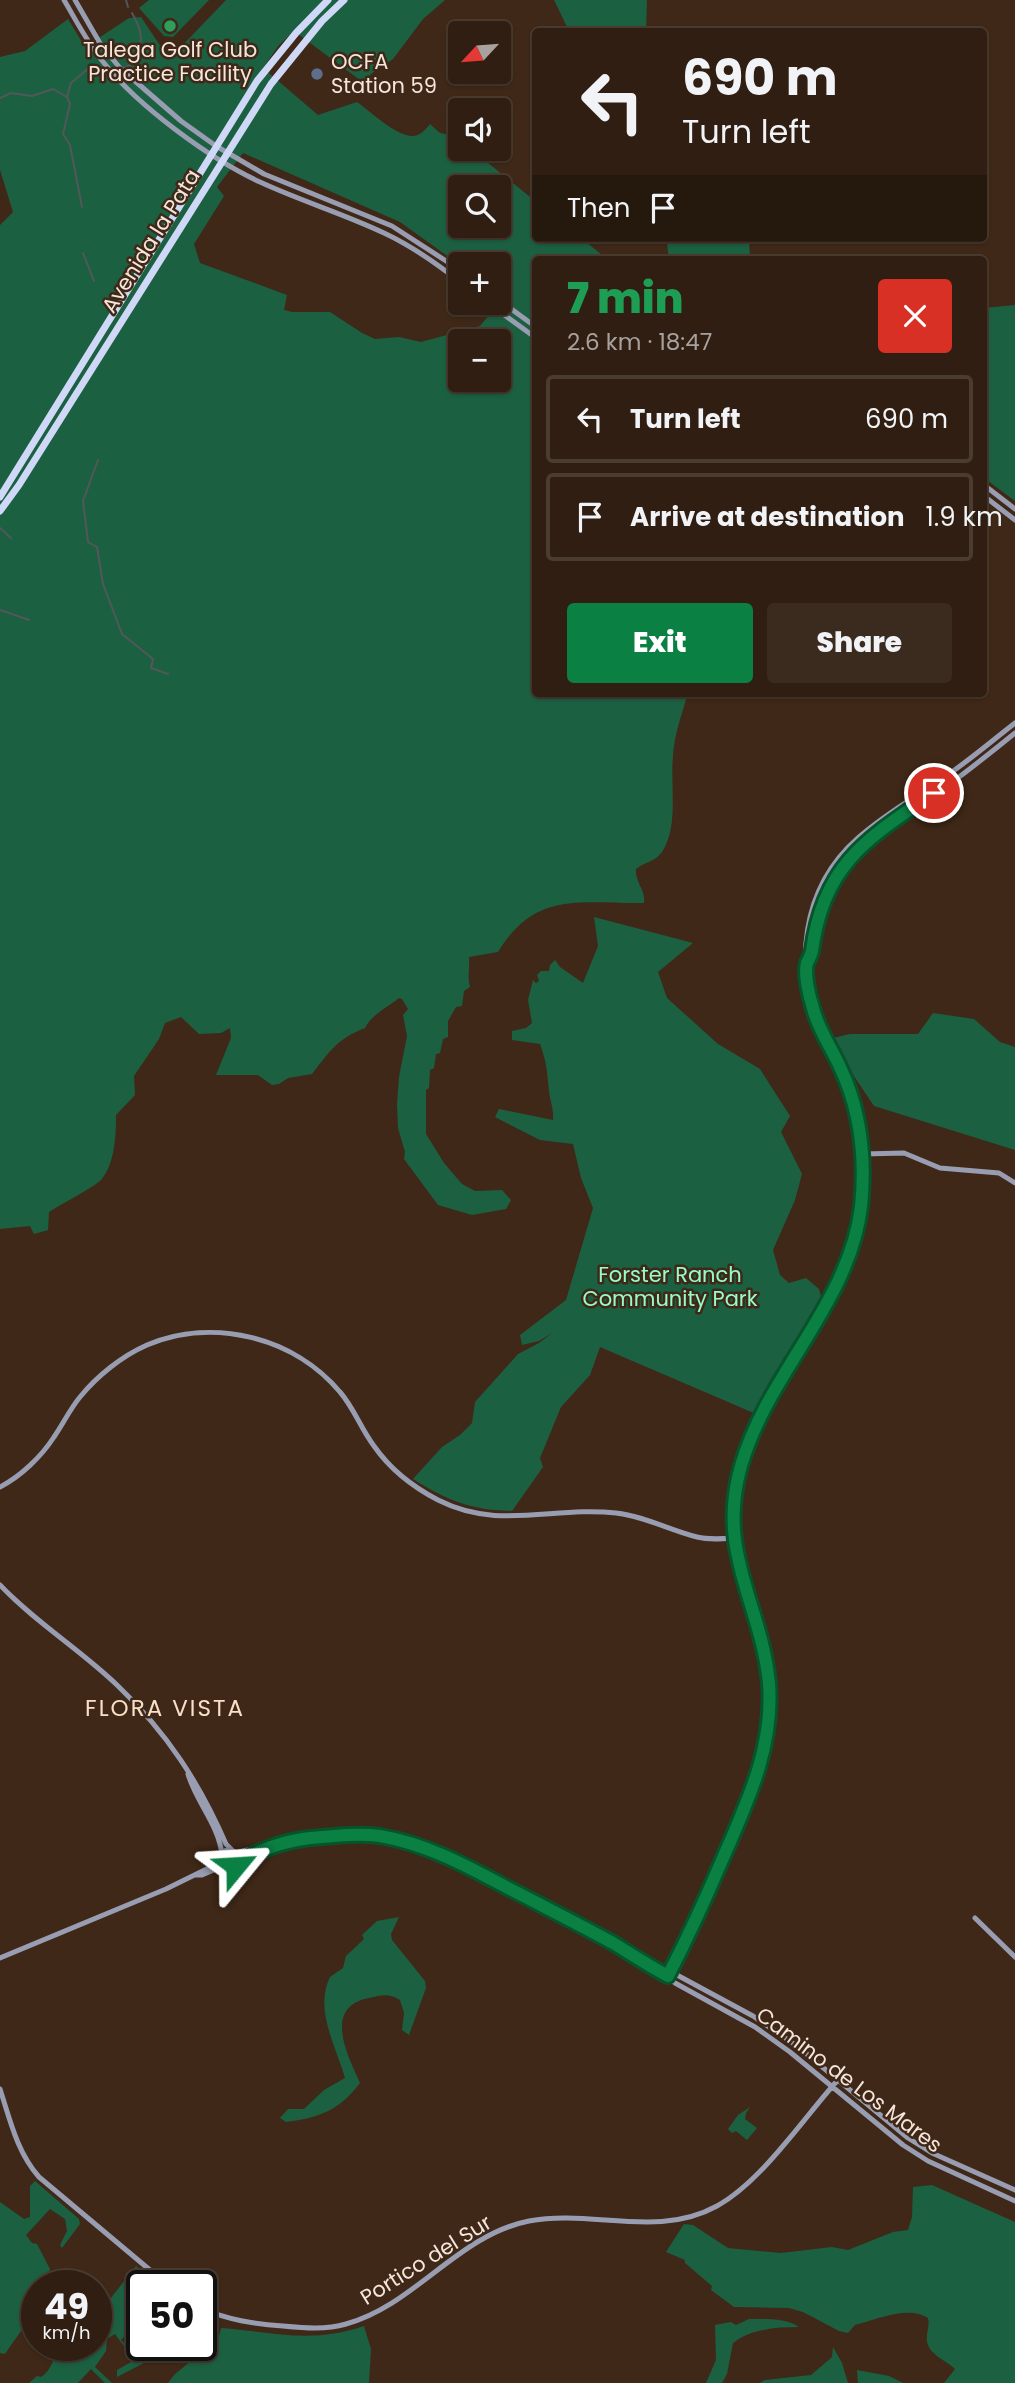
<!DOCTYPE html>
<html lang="en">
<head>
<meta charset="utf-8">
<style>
  body { margin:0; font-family:Poppins,sans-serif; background:#3b2b1f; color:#f1f3f6; height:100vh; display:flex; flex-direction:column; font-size:26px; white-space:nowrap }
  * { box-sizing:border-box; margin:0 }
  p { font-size:23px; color:#a7a29f }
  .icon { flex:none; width:38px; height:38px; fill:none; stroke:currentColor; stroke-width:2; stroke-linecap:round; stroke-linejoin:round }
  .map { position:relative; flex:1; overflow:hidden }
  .details { position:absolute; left:532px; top:256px; width:455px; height:441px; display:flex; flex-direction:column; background:#2f1e11; border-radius:7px; box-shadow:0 2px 5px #0004,0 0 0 2px #4a3c31 }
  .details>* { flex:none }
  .top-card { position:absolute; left:532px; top:28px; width:455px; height:214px; border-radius:7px; box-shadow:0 2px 5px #0004,0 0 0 2px #4a3c31; background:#2f1e11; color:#f1f3f6; overflow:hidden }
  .needle { width:46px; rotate:244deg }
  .fabs { position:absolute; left:448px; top:21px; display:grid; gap:14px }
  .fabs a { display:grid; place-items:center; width:63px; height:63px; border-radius:7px; background:#2f1e11; box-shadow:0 2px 5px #0004,0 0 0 2px #4a3c31; font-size:35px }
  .speed { position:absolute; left:21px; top:2270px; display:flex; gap:14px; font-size:35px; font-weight:700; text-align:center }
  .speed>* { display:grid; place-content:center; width:91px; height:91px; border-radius:50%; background:#2f1e11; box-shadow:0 2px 5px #0004,0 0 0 2px #4a3c31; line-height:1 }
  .speed small { font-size:18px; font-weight:400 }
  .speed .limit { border:4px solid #111; border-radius:10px; background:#fff; color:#111 }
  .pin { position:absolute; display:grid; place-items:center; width:60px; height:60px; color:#fff; margin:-30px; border:4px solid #fff; border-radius:50%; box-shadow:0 2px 7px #0007 }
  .me { position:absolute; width:77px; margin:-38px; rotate:63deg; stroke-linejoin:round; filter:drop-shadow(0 0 5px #0008) }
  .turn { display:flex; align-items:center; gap:24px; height:147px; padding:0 35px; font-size:32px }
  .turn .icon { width:91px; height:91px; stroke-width:2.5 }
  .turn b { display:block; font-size:49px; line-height:60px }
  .then { display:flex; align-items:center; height:66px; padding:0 35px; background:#0003; gap:14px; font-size:26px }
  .round { display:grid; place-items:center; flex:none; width:74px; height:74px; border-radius:7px; background:#3b2b1f }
  .overview { display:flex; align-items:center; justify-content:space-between; height:119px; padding:0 35px }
  h1 { font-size:42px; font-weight:800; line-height:52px; color:#1e9e55 }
  .action { display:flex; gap:14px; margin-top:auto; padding:14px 35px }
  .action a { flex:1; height:80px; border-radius:7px; background:#0b8043; color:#fff; font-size:28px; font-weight:800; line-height:80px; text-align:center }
  .action a+a { background:#3b2b1f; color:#f1f3f6 }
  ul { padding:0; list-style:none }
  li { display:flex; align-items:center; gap:21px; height:88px; margin:0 14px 10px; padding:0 21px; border:4px solid #4a3c31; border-radius:7px }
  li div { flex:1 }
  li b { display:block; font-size:26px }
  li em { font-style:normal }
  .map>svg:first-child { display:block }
  .green { fill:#1c6042; fill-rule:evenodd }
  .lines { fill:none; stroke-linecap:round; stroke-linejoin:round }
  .stream { stroke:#525759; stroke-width:2 }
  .secondary { stroke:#989db1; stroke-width:5 }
  .highway { stroke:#d0d8f7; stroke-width:7 }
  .route-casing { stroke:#07532c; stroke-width:18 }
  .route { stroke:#0b8043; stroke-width:12 }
  .leisure-dot { fill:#2e9e5b; stroke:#3f2817; stroke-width:2.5 }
  .service-dot { fill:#5c6f8a; stroke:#3f2817; stroke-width:2.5 }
  .labels { text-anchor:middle; stroke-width:5; stroke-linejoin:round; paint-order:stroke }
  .poi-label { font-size:21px; fill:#f5e5db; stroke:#3f2817 }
  .street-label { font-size:21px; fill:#f5e5db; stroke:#3f2817 }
  .park-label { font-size:21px; fill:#95fcc8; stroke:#3f2817 }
  .neighbourhood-label { font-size:23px; letter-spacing:2px; fill:#f7dfc8; stroke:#3f2817 }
</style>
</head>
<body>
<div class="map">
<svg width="1015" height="2383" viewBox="0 0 1015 2383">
  <rect width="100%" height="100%" fill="#3f2817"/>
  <path class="green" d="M149 0H209L173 37 164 36 139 8Z
    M226 0H445L423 19 393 59 371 74 364 83 294 31 279 45 263 68 318 115 357 102C370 111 395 135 411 136 419 137 425 130 430 124L440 133 455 136 460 140V149H471L535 201 536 238H581L607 259H536V693H688C682 714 674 735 673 756 670 787 679 826 662 852 655 862 644 862 636 869 635 883 646 890 644 903 580 904 536 890 498 952L469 957C470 968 467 976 470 987L464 991 462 1006 456 1007 448 1021V1037L443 1039 440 1053 436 1054 434 1068 430 1070 429 1088 426 1090V1134L444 1163 462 1184 475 1191 502 1190 511 1200 506 1209 472 1215 438 1205 404 1159 405 1152 398 1128 397 1104 399 1077 407 1036 403 1015 408 1009 402 999 399 998C387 1008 372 1014 365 1028 337 1039 330 1051 312 1074L288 1078 279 1084 272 1085 258 1075H216L231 1038 230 1028 221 1033 199 1034 181 1017 165 1023 159 1039 134 1076 135 1095 116 1115C116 1135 115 1164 101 1180 93 1188 61 1204 49 1212L48 1230 34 1234 30 1226 0 1229V225L13 212 0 170V57L25 51 68 19 85 47 129 18 141 17 163 50 177 51ZM243 153 400 222 460 265 499 264V292L502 295 499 303 480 326 421 342 399 337 375 339 362 333 330 312H292L284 310 287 295 200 263 194 244 224 196 217 187ZM460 187H499V226H460ZM460 341H499V380H460Z
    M554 0H647L646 31H569Z
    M657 238H749L750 259H669L667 243Z
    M1015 305V501L984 478V308Z
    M594 917 693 943 658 972 667 998 718 1044 760 1069 790 1116 781 1132 802 1174 795 1200 773 1250 780 1275 789 1283 806 1278 819 1289 821 1297 756 1414 600 1347 590 1375 561 1407 540 1458 543 1467 512 1511C471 1510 448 1501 413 1479L442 1447 460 1435 472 1423 475 1402 518 1354 539 1343 552 1333 539 1341 522 1345 520 1335 566 1300 593 1208 581 1178 573 1144 540 1140 495 1117 499 1109 553 1120C554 1109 550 1101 549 1091 547 1072 547 1063 540 1044L512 1040V1031L526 1028 532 1023 528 1000 533 980 536 983 539 981 537 975 541 971H549L550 965 555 960 560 967 583 983 598 946Z
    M933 1013 974 1019 1000 1042 1015 1047V1150L874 1106 829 1039 850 1034H918Z
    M399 1917 391 1934 392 1940 425 1981 426 1988 409 2035 402 2030 404 2013 400 2000C388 1993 382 1995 369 1998 322 2007 348 2056 360 2083 339 2111 318 2118 286 2122L280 2118 288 2109H304L324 2090 345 2078C336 2046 314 2010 330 1977L343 1968 346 1956 364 1939 362 1935 377 1921Z
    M750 2107 746 2113 745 2119 757 2128 747 2140 736 2131 732 2133 728 2129 738 2115Z
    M35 2181 79 2219 80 2224 62 2248 60 2245 67 2231 65 2219 50 2209 26 2235 32 2243 37 2244 50 2269 43 2285 37 2286C37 2313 20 2332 5 2354L0 2353V2202L24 2219 30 2217V2186Z
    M932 2185 1015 2222V2383H944L955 2369C947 2361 928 2354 927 2341 926 2332 930 2327 928 2318 911 2306 882 2317 862 2323L855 2325 848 2333 839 2331 803 2312 789 2308 734 2307 711 2290 712 2286 685 2263V2260L666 2252 684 2224 693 2225 728 2248 781 2253 832 2247 848 2250 893 2232 908 2230 912 2217 913 2187Z
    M136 2266 159 2285 142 2286V2295L134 2302V2307L142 2318 121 2340 144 2363 117 2377V2370L131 2362 132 2357 115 2334 107 2339 106 2351 95 2367 112 2383H105L91 2369 78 2383H29L37 2376 41 2377C52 2370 55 2357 56 2345L74 2354 80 2345H96V2317Z
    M749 2319C765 2319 787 2318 799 2327 777 2327 751 2329 733 2343L727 2374 722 2383H706L716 2360 715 2325 731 2322 736 2325Z
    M364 2326 371 2349 369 2383H168L174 2375 192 2360V2356C214 2352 216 2350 221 2328 274 2332 312 2344 364 2326Z
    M833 2347 842 2363 848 2383H760L765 2380 811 2375 832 2357Z
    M857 2370 889 2376 903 2383H858Z"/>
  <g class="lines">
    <path class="stream" d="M126 0 128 7
      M124 68 134 63C144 42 143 32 132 13
      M67 97 70 104 63 134 70 145 82 207
      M0 98 11 93 32 96 53 89 67 97 71 83 90 67 110 75 119 71
      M83 253 94 281
      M98 460 83 501 88 542 97 547 103 584 122 634 153 659 151 668 168 674
      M0 528 11 538
      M0 610 29 620"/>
    <path class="secondary" d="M64 0C77 22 88 44 104 63 138 106 210 159 260 182 301 201 344 214 384 233 412 246 436 263 460 282
      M75 0 101 45 120 68 181 121 216 146 264 174 392 226 460 270
      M499 300 536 327
      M488 303 536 338
      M984 485 1015 509
      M984 496 1015 520
      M806 965C813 953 812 941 815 929 819 909 827 891 838 874 863 832 912 809 951 783 973 767 994 750 1015 733
      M863 1154 904 1153 940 1168 999 1173 1015 1183
      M0 1487C21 1476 41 1457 54 1437 63 1424 70 1409 80 1397 97 1376 122 1356 147 1345 213 1317 294 1337 340 1392 354 1408 361 1429 374 1446 390 1469 413 1487 438 1500 499 1531 553 1506 616 1513 644 1516 669 1530 697 1537 709 1540 721 1539 734 1538
      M0 1585C36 1623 81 1650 118 1686 167 1733 199 1782 226 1844L234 1852
      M188 1774C196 1802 219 1825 222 1855
      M220 1859a9 9 0 1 1 18 0a9 9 0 1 1-18 0Z
      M235 1853 263 1846 332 1836H377L408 1843 432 1850 463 1864 615 1944 668 1976 675 1983 755 2027 790 2052 903 2145 928 2161 1015 2201
      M237 1864 275 1846
      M196 1875H202L223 1866
      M975 1918 1015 1957
      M0 1958 166 1889 221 1862
      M668 1976 683 1949C699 1914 715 1878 730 1841 753 1789 774 1740 768 1681 760 1603 719 1556 740 1471 763 1376 848 1306 860 1208 866 1165 862 1125 848 1084 841 1067 831 1052 823 1035 792 968 801 888 858 838 886 813 919 795 949 774 972 758 993 740 1015 723
      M668 1976 677 1975 753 2016 797 2046 908 2138 932 2153 1015 2190
      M0 2089C10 2120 17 2152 39 2177L169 2286
      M201 2308C228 2320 254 2324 283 2326 304 2328 326 2330 346 2324 415 2305 458 2235 529 2221 592 2209 657 2239 717 2206 762 2181 802 2120 837 2081"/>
    <path class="highway" d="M0 497 257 81 296 33 328 0
      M0 511 19 485 271 84 322 21 344 0"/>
  </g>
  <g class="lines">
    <g class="route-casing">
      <path id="route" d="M236 1866C255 1850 285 1841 310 1838 333 1836 357 1833 380 1836 427 1844 467 1866 508 1888 543 1906 578 1924 613 1943 631 1954 649 1966 668 1976 688 1937 706 1898 723 1858 748 1801 774 1746 769 1683 761 1603 716 1552 741 1466 767 1374 849 1304 861 1207 866 1158 861 1111 840 1067 831 1047 818 1029 813 1008 809 996 804 974 807 963 809 959 811 955 812 951 823 864 868 838 934 793"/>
    </g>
    <use href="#route" class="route"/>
  </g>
  <circle class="leisure-dot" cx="170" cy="26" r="7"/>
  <circle class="service-dot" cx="317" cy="74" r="7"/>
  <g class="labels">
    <g class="poi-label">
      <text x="170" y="57">Talega Golf Club<tspan x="170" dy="24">Practice Facility</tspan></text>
      <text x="331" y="69" text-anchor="start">OCFA<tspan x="331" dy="24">Station 59</tspan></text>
    </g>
    <g class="street-label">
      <text transform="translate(151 241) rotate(-58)" y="7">Avenida la Pata</text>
      <text transform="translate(849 2080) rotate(37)" y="7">Camino de Los Mares</text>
      <text transform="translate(426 2260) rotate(-32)" y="7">Portico del Sur</text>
    </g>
    <g class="park-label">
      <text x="670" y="1282">Forster Ranch<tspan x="670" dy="24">Community Park</tspan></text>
    </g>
    <g class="neighbourhood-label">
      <text x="165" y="1716">FLORA VISTA</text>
    </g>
  </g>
</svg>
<div class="fabs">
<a><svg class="needle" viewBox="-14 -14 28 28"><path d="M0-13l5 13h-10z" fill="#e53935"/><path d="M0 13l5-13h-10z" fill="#a7a29f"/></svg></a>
<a><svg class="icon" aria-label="sound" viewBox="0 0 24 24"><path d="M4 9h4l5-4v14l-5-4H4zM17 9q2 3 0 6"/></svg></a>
<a><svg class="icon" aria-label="search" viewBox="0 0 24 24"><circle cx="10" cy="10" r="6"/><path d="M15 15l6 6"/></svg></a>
<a>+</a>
<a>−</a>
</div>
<div class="speed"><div>49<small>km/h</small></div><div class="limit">50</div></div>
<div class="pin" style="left:934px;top:793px;background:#d93025"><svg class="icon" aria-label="arrive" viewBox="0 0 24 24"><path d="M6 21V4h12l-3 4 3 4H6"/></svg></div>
<svg class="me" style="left:236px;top:1866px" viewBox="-20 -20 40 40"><path d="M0-17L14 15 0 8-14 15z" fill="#0b8043" stroke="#fff" stroke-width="4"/></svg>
<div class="top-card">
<div class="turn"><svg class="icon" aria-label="left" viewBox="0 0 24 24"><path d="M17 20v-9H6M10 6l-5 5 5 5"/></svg><div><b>690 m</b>Turn left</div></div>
<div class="then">Then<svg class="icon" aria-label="arrive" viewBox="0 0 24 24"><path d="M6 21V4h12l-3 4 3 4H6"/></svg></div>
</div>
<section class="details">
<div class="overview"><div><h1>7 min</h1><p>2.6 km · 18:47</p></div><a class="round" style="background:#d93025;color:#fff"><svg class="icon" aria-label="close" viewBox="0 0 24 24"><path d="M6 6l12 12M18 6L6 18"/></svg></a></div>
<ul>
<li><svg class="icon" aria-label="left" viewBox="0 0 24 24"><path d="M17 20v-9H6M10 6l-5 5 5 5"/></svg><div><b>Turn left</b></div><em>690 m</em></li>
<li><svg class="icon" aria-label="arrive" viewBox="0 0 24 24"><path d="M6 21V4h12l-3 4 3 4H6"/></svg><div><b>Arrive at destination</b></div><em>1.9 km</em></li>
</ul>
<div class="action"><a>Exit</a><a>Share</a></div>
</section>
</div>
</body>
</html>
